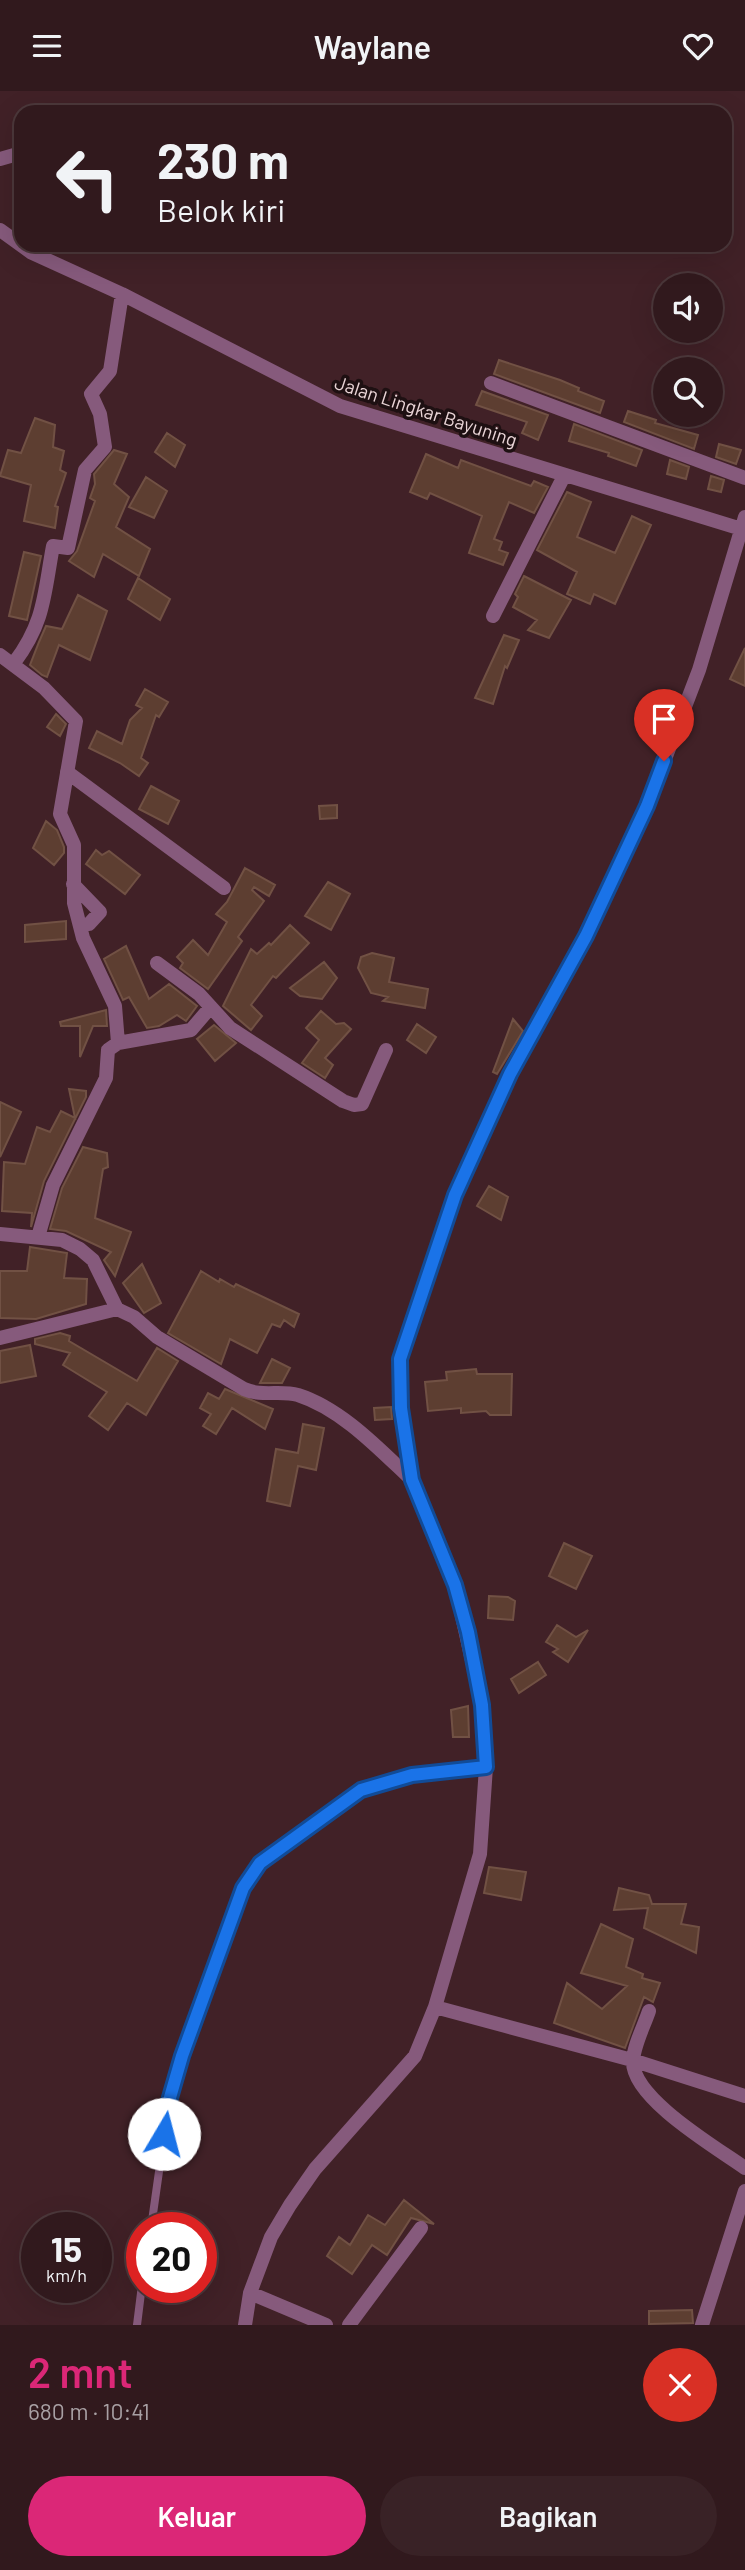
<!DOCTYPE html>
<html lang="id">
<head>
<meta charset="utf-8">
<style>
  body { margin:0; font-family:Barlow,sans-serif; background:#392226; color:#f1f3f6; height:100vh; display:flex; flex-direction:column; font-size:26px; white-space:nowrap }
  * { box-sizing:border-box; margin:0 }
  p { font-size:23px; color:#a8a0a4 }
  .icon { flex:none; width:38px; height:38px; fill:none; stroke:currentColor; stroke-width:2; stroke-linecap:round; stroke-linejoin:round }
  .map { position:relative; height:2234px; overflow:hidden }
  .sheet { display:flex; flex-direction:column; background:#31191d; flex:1 }
  .sheet>* { flex:none }
  .guide { position:absolute; left:14px; top:14px; width:718px; height:147px; border-radius:21px; box-shadow:0 7px 28px #0002,0 0 0 2px #4c383b; background:#31191d; color:#f1f3f6; overflow:hidden }
  .fabs { position:absolute; left:653px; top:182px; display:grid; gap:14px }
  .fabs a { display:grid; place-items:center; width:70px; height:70px; border-radius:50%; background:#31191d; box-shadow:0 7px 28px #0002,0 0 0 2px #4c383b; font-size:35px }
  .speed { position:absolute; left:21px; top:2121px; display:flex; gap:14px; font-size:35px; font-weight:700; text-align:center }
  .speed>* { display:grid; place-content:center; width:91px; height:91px; border-radius:50%; background:#31191d; box-shadow:0 7px 28px #0002,0 0 0 2px #4c383b; line-height:1 }
  .speed small { font-size:18px; font-weight:400 }
  .speed .limit { border:10px solid #d22; background:#fff; color:#111 }
  .pin { position:absolute; display:grid; place-items:center; width:60px; height:60px; color:#fff; margin:-72px -30px; border-radius:50% 50% 50% 0; rotate:-45deg; box-shadow:0 0 7px #0007 }
  .pin .icon { rotate:45deg }
  .me { position:absolute; width:77px; margin:-38px; rotate:8deg; stroke-linejoin:round; filter:drop-shadow(0 0 5px #0008) }
  .turn { display:flex; align-items:center; gap:24px; height:147px; padding:0 28px; font-size:32px }
  .turn .icon { width:91px; height:91px; stroke-width:2.5 }
  .turn b { display:block; font-size:49px; line-height:60px }
  .round { display:grid; place-items:center; flex:none; width:74px; height:74px; border-radius:37px; background:#392226 }
  .head { display:flex; align-items:center; justify-content:space-between; height:119px; padding:0 28px }
  h1 { font-size:42px; font-weight:600; line-height:52px; color:#db2777 }
  .primary-button { display:flex; gap:14px; margin-top:auto; padding:14px 28px }
  .primary-button a { flex:1; height:80px; border-radius:42px; background:#db2777; color:#fff; font-size:28px; font-weight:600; line-height:80px; text-align:center }
  .primary-button a+a { background:#392226; color:#f1f3f6 }
  header { display:flex; justify-content:space-between; align-items:center; height:91px; padding:0 28px; background:#31191d; font-size:32px; font-weight:600 }
  .map>svg:first-child { display:block }
  .building { fill:#5d3e31; stroke:#715144; stroke-width:2 }
  .lines { fill:none; stroke-linecap:round; stroke-linejoin:round }
  .service { stroke:#865a7c; stroke-width:8 }
  .minor { stroke:#865a7c; stroke-width:14 }
  .route-casing { stroke:#114b97; stroke-width:18 }
  .route { stroke:#1a73e8; stroke-width:12 }
  .labels { text-anchor:middle; stroke-width:7; stroke-linejoin:round; paint-order:stroke }
  .street-label { font-size:19px; fill:#ead5d7; stroke:#1e1012 }
</style>
</head>
<body>
<header><svg class="icon" aria-label="menu" viewBox="0 0 24 24"><path d="M4 6h16M4 12h16M4 18h16"/></svg>Waylane<svg class="icon" aria-label="heart" viewBox="0 0 24 24"><path d="M12 20l-8-8c-3-5 5-10 8-4 3-6 11-1 8 4z"/></svg></header>
<div class="map">
<svg width="745" height="2234" viewBox="0 0 745 2234">
  <rect width="100%" height="100%" fill="#412127"/>
  <path class="building" d="M499 269 560 289 579 297 578 300 604 310 600 322 494 283Z
    M482 300 548 324 538 349 522 342 527 331 476 314Z
    M628 320 656 329 655 332 698 344 694 358 624 331Z
    M35 327 55 334 53 356 64 360 60 379 66 382 55 415 58 416 55 437 24 430 31 394 0 385 8 359 21 362Z
    M574 333 642 359 636 375 608 365 609 362 569 350Z
    M167 342 185 354 175 376 155 361Z
    M719 353 741 359 736 373 716 366Z
    M114 359 127 363 114 393 129 406 116 436 150 458 139 485 103 463 94 486 69 470 77 460 95 410 90 407 95 393 94 383Z
    M426 363 458 377 461 369 531 395 534 390 548 396 534 422 509 411 494 448 502 451 499 459 508 462 503 474 469 462 482 425 430 402 427 408 410 401Z
    M670 369 689 376 686 388 667 383Z
    M711 385 724 389 721 401 708 398Z
    M146 386 167 400 154 427 129 416Z
    M567 401 591 411 577 446 615 462 632 425 651 434 615 513 594 503 590 513 567 503 577 481 537 459Z
    M24 461 41 465 27 529 9 525Z
    M524 485 571 509 549 547 528 539 537 529 513 516 518 506 515 503Z
    M138 487 170 508 160 529 128 508Z
    M78 504 107 520 90 569 59 554 47 586 42 584 30 574 39 551 46 535 62 538Z
    M504 544 519 549 507 577 505 575 493 613 475 607Z
    M745 557V595L730 588Z
    M145 598 168 611 159 626 156 624 141 667 148 672 139 685 120 672 89 657 97 640 122 653 130 629 142 617 136 614Z
    M56 623 66 633 60 645 47 636Z
    M151 695 179 710 168 733 139 718Z
    M337 714V727L320 728 319 715Z
    M46 730 57 739 64 756V762L54 774 33 757Z
    M96 759 102 764 109 760 140 784 125 803 86 773Z
    M245 777 275 794 269 805 254 796 252 799 264 810 238 846 242 850 208 898 180 877 183 872 177 866 193 849 208 864 227 831 216 823 227 811Z
    M328 791 350 803 331 839 305 825Z
    M66 830V848L25 851V834Z
    M290 834 309 852 276 887 273 885 251 914 262 925 251 939 223 915 251 858 257 863 269 852 271 854Z
    M126 855 149 908 169 893 197 915 186 930 177 924 159 935 147 937 129 906 123 909 104 868Z
    M372 862 394 867 389 891 428 898 425 917 383 910 388 906 371 902 358 877 361 866Z
    M324 871 337 887 322 908 300 905 290 897Z
    M106 919 107 935H93L80 966V935H61L60 931Z
    M321 920 336 933 344 932 351 938 325 967 333 974 325 987 302 972 319 949 306 937Z
    M513 928 523 940 497 983 493 981Z
    M417 933 436 946 426 962 407 949Z
    M214 934 236 952 215 970 197 948Z
    M69 998 86 1000V1006L44 1090 31 1136 32 1122 2 1120 4 1071 25 1073 37 1036 50 1041 61 1020 75 1027Z
    M0 1011 21 1021 0 1066Z
    M83 1056 107 1062 108 1076 103 1078 95 1127 131 1141 115 1185 104 1169 111 1161 66 1140 50 1138 62 1097Z
    M489 1095 508 1106 501 1129 477 1115Z
    M30 1156 67 1162 64 1187 87 1188 86 1213 36 1228 0 1227V1180H27Z
    M142 1173 161 1212 144 1222 123 1192Z
    M201 1180 219 1191 220 1188 234 1196 236 1193 299 1223 294 1236 284 1229 280 1236 272 1233 257 1262 230 1248 221 1273 168 1242Z
    M60 1242 70 1245 69 1250 137 1290 157 1257 178 1270 146 1324 127 1312 108 1339 89 1325 107 1301 63 1274 70 1262 35 1253V1248Z
    M30 1254 36 1285 0 1292V1260Z
    M272 1268 290 1277 282 1292H260Z
    M476 1278 477 1283H512L511 1324H490L486 1320 461 1322V1317L428 1320 425 1291 447 1289 446 1281Z
    M225 1298 273 1318 265 1338 232 1317 216 1343 203 1335 211 1323 200 1317 208 1302 219 1308Z
    M391 1316 392 1328 375 1329 374 1317Z
    M303 1333 324 1337 316 1379 298 1375 290 1415 267 1410 276 1358 298 1362Z
    M564 1452 592 1465 576 1498 549 1485Z
    M489 1505 508 1506 515 1510 513 1529 488 1527Z
    M557 1534 576 1546 588 1539 568 1571 553 1561 558 1558 546 1551Z
    M538 1571 546 1584 519 1602 511 1588Z
    M468 1615 469 1646H453L451 1619Z
    M489 1776 526 1781 521 1809 484 1802Z
    M619 1797 649 1804 652 1813H686L681 1833 699 1836 696 1862 644 1837 648 1817 614 1819Z
    M601 1833 633 1848 626 1876 643 1883 642 1887 660 1892 653 1911 644 1906 625 1957 554 1932 567 1892 602 1918 627 1895 581 1882Z
    M404 2109 434 2133 411 2127 387 2164 372 2154 352 2183 327 2165 339 2146 350 2154 368 2124 385 2134Z
    M692 2219 693 2232 649 2233V2220Z"/>
  <g class="lines">
    <path class="service" d="M151 2137 169 2010 176 1984 243 1796C265 1759 346 1700 389 1688 420 1680 454 1679 486 1676
      M137 2234 142 2194"/>
    <path class="minor" d="M0 68 21 62
      M0 139 32 162 122 203 340 315 745 439
      M491 292 745 387
      M493 525 564 385
      M0 564 44 597 76 630 60 723 74 754V812L83 847 115 915 118 952
      M14 572C45 531 44 503 53 455L68 457 85 379 105 356 100 323 91 303 110 280 122 203
      M67 681 224 797
      M73 793 100 821 89 833
      M157 872 199 903 230 937 343 1010 354 1014 362 1013 386 959
      M0 1143 62 1149 80 1158 93 1169 117 1218 134 1226 157 1246 244 1298C262 1306 280 1299 298 1304 342 1318 380 1359 412 1389
      M38 1146 53 1094 106 987 108 959 118 952 191 939 209 918
      M0 1247 117 1218
      M435 1916 632 1969 745 2005
      M649 1920C644 1935 633 1956 633 1971 633 2008 717 2057 745 2077
      M250 2202 326 2234
      M245 2234 250 2202 271 2146 290 2114 315 2078 415 1965 435 1916 480 1763 486 1676 482 1614 455 1494 412 1389 401 1317 400 1268 455 1104 510 983 586 845 647 715 699 579 745 426
      M349 2234 421 2137
      M702 2234 745 2100"/>
  </g>
  <g class="lines">
    <g class="route-casing">
      <path id="route" d="M164 2043 169 2010 182 1965 243 1797 260 1772 361 1699 412 1684 486 1676 482 1614 468 1541 455 1494 412 1389 401 1317 400 1268 455 1104 510 983 586 845 647 715 664 670"/>
    </g>
    <use href="#route" class="route"/>
  </g>
  <g class="labels">
    <g class="street-label">
      <text transform="translate(426 320) rotate(18)" y="7">Jalan Lingkar Bayuning</text>
    </g>
  </g>
</svg>
<div class="fabs">
<a><svg class="icon" aria-label="sound" viewBox="0 0 24 24"><path d="M4 9h4l5-4v14l-5-4H4zM17 9q2 3 0 6"/></svg></a>
<a><svg class="icon" aria-label="search" viewBox="0 0 24 24"><circle cx="10" cy="10" r="6"/><path d="M15 15l6 6"/></svg></a>
</div>
<div class="speed"><div>15<small>km/h</small></div><div class="limit">20</div></div>
<div class="pin" style="left:664px;top:670px;background:#d93025"><svg class="icon" aria-label="arrive" viewBox="0 0 24 24"><path d="M6 21V4h12l-3 4 3 4H6"/></svg></div>
<svg class="me" style="left:164px;top:2043px" viewBox="-20 -20 40 40"><circle r="19" fill="#fff"/><path d="M0-13L10 11 0 6-10 11z" fill="#1a73e8"/></svg>
<div class="guide">
<div class="turn"><svg class="icon" aria-label="left" viewBox="0 0 24 24"><path d="M17 20v-9H6M10 6l-5 5 5 5"/></svg><div><b>230 m</b>Belok kiri</div></div>
</div>
</div>
<section class="sheet">
<div class="head"><div><h1>2 mnt</h1><p>680 m · 10:41</p></div><a class="round" style="background:#d93025;color:#fff"><svg class="icon" aria-label="close" viewBox="0 0 24 24"><path d="M6 6l12 12M18 6L6 18"/></svg></a></div>
<div class="primary-button"><a>Keluar</a><a>Bagikan</a></div>
</section>
</body>
</html>
